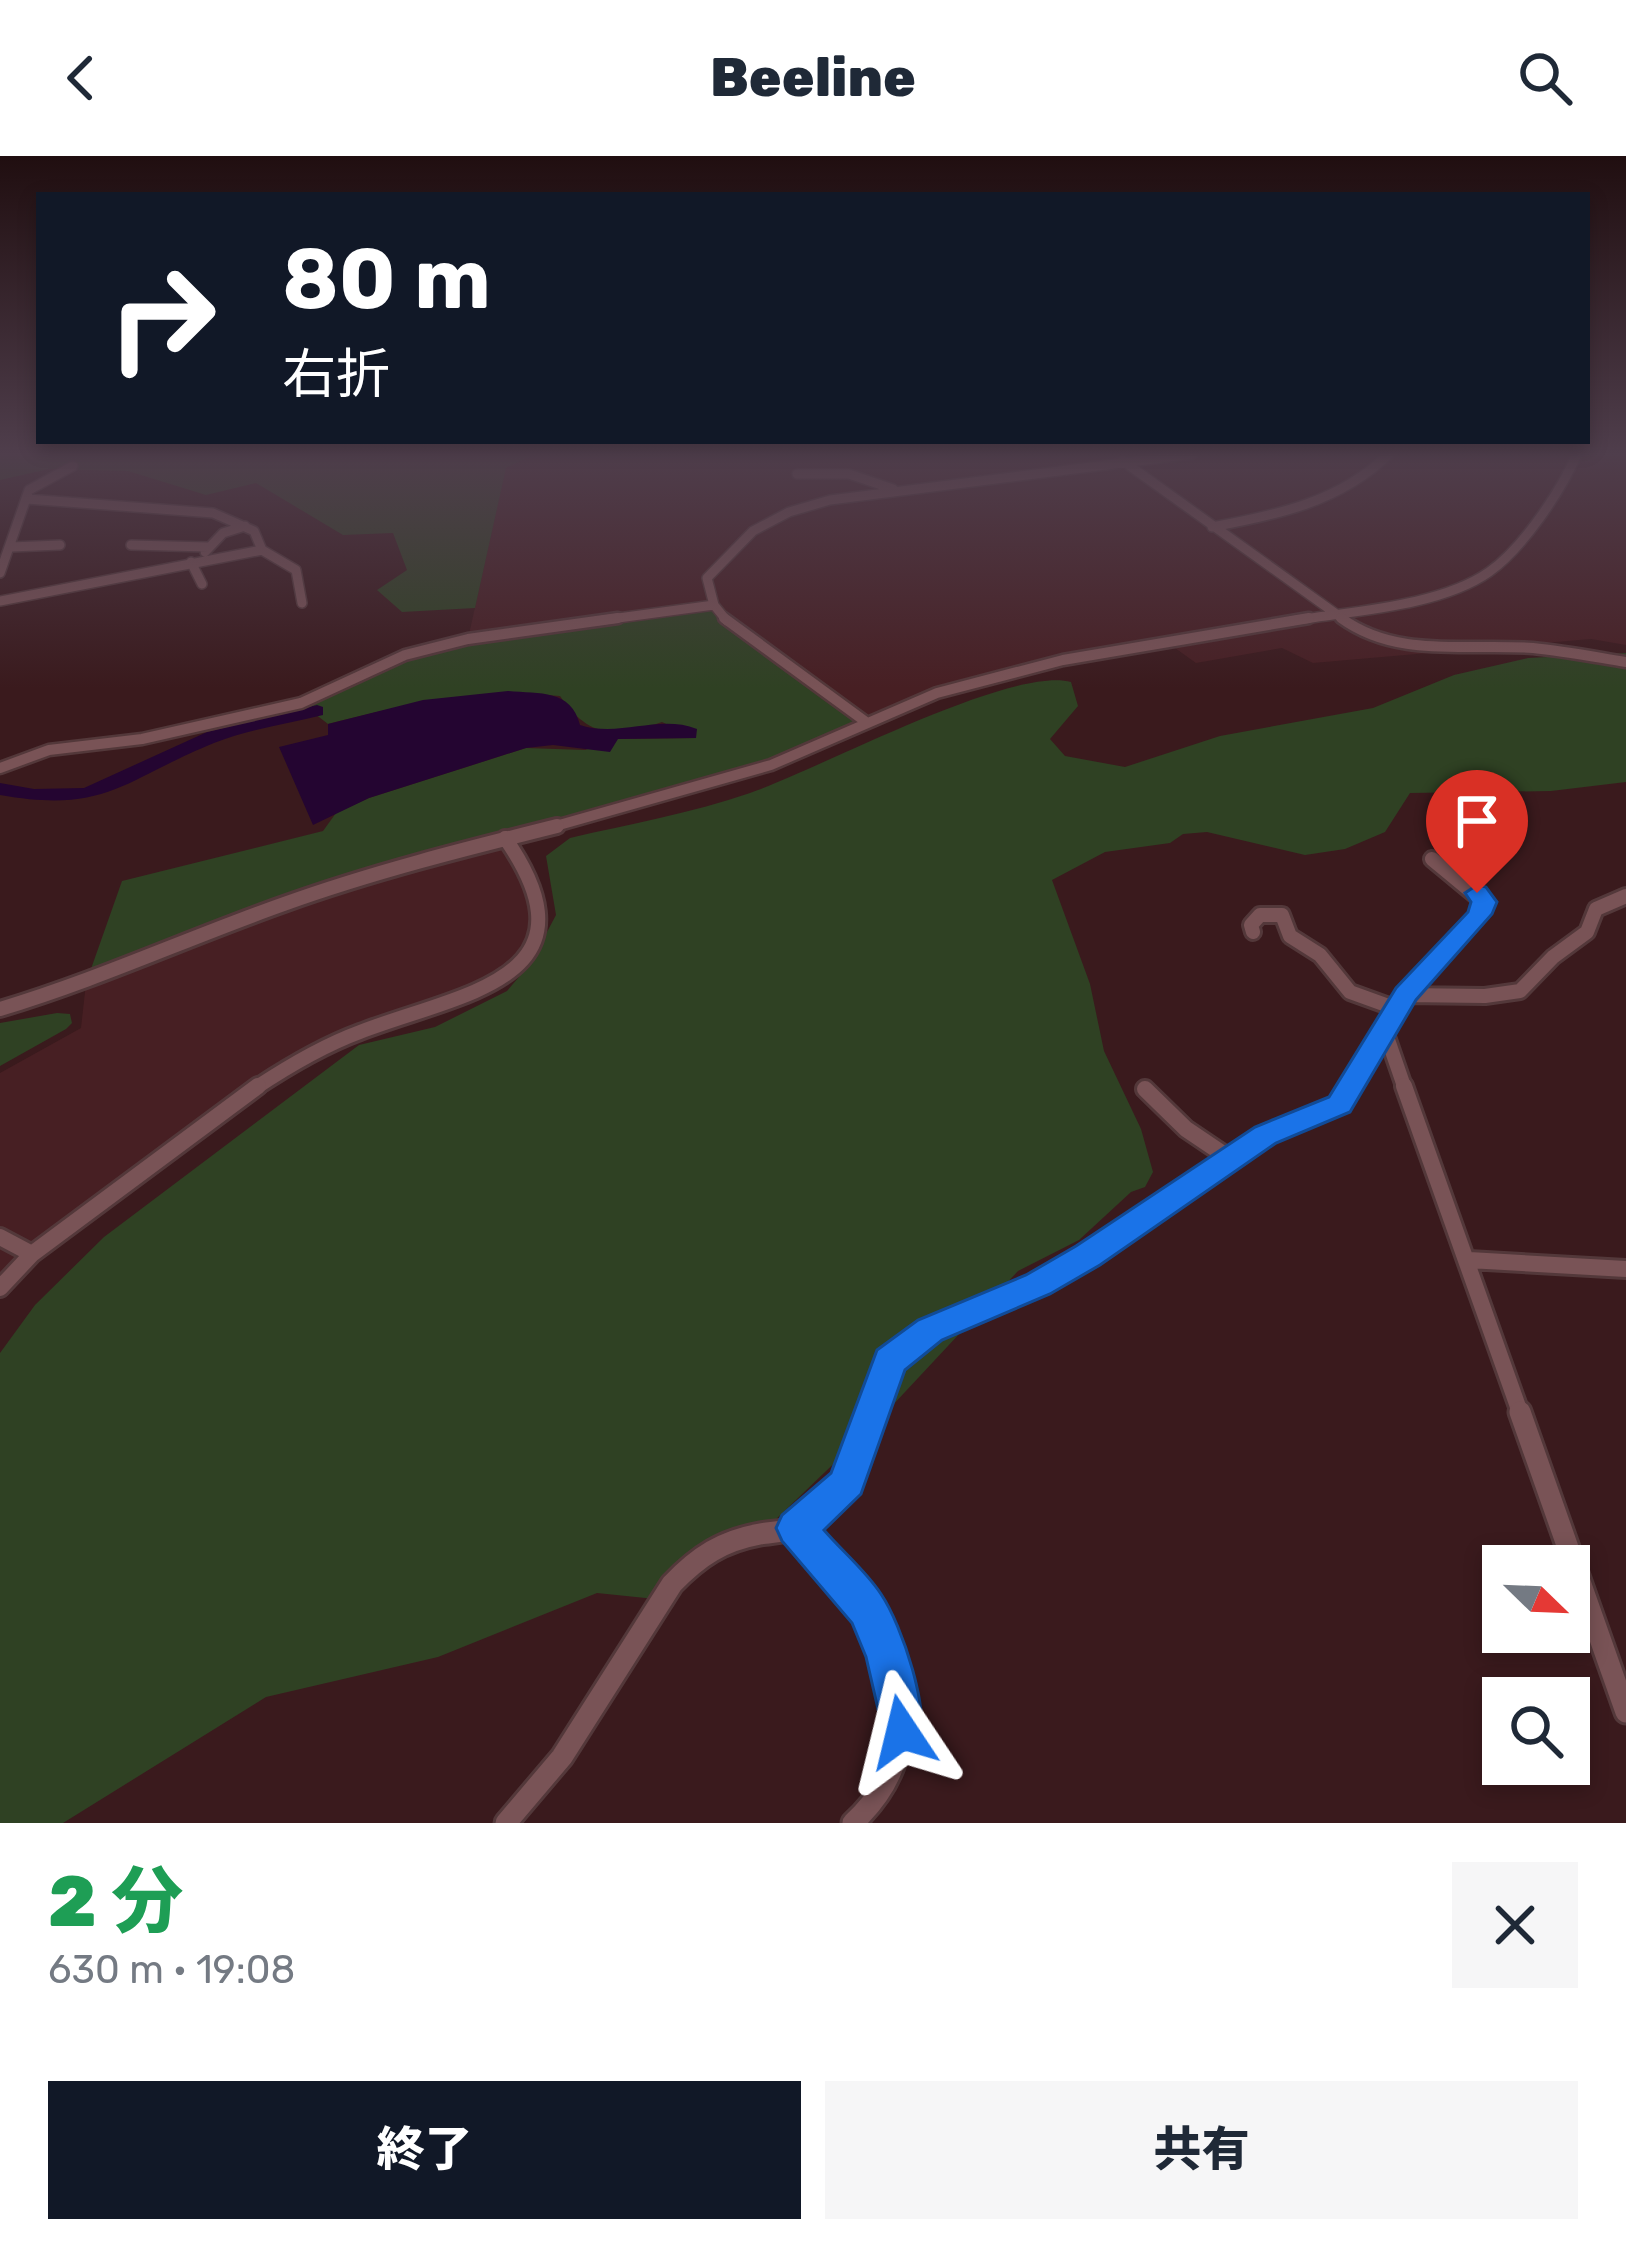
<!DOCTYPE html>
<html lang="ja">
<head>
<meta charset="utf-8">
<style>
  body { margin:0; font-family:Rubik,"Noto Sans JP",sans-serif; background:#f6f6f7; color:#1f2937; height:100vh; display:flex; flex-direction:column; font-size:45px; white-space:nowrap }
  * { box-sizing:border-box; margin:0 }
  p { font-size:39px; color:#747a83 }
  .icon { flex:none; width:66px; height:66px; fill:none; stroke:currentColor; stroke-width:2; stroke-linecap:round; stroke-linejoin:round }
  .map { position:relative; height:1667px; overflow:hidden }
  .details { display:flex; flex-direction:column; background:#fff; flex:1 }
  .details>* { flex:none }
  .hud { position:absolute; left:36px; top:36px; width:1554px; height:252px; border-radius:0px; box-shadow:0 6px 18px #0003; background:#111827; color:#fff; overflow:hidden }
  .needle { width:78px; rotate:113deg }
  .controls { position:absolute; left:1482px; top:1389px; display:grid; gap:24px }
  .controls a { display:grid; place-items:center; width:108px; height:108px; border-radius:0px; background:#fff; box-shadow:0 6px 18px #0003; font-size:60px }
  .pin { position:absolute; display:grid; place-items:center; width:102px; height:102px; color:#fff; margin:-123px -51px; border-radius:50% 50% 50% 0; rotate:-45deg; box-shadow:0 0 12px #0007 }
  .pin .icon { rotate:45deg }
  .me { position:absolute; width:132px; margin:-66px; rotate:350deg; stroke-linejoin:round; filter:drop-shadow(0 0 9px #0008) }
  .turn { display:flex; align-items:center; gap:42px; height:252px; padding:0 48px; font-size:54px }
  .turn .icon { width:156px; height:156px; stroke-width:2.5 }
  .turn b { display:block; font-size:84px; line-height:102px }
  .round { display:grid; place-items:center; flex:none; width:126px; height:126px; border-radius:0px; background:#f6f6f7 }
  .head { display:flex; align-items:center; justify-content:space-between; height:204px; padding:0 48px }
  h1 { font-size:72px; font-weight:800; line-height:90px; color:#1e9e55 }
  .button { display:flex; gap:24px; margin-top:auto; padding:24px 48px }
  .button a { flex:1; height:138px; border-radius:0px; background:#111827; color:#fff; font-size:48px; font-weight:800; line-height:138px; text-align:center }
  .button a+a { background:#f6f6f7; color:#1f2937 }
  header { display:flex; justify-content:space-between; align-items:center; height:156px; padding:0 48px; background:#fff; font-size:54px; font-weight:800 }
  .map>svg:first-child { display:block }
  .built { fill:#471f23 }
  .green { fill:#2f4123 }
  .water { fill:#240531 }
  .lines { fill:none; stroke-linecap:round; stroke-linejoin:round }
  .river { fill:#240531; fill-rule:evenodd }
  .minor-far4-casing { stroke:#53383a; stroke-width:12 }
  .minor-far3-casing { stroke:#53383a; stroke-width:15 }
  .minor-far2-casing { stroke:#53383a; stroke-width:20 }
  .minor-far1-casing { stroke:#53383a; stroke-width:22 }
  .minor-casing { stroke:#53383a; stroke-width:27 }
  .minor-far4 { stroke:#795356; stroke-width:9 }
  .minor-far3 { stroke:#795356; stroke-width:10 }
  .minor-far2 { stroke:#795356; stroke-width:14 }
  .minor-far1 { stroke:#795356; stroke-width:16 }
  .minor { stroke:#795356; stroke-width:21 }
  .route { fill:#1a73e8; stroke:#114b97; stroke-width:3 }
</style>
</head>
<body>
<header><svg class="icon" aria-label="back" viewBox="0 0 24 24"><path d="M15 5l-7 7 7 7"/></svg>Beeline<svg class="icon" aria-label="search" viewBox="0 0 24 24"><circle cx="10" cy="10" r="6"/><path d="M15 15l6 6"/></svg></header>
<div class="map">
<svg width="1626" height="1667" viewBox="0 0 1626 1667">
  <rect width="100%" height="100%" fill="#3a1a1d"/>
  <path class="built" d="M535 298 812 305 874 298H1626V489L1591 483 1313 507 1282 492 1196 507 1168 487 981 525 866 566 468 483 506 311Z
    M505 682 533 723 532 793 492 827 299 903 0 1132V917L81 872 86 827 281 749Z"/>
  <path class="green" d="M0 298H535L506 312 475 452 402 456 377 434 407 414 393 377 343 379 256 327 206 339 128 315 49 313 0 324Z
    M714 449 866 566 771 609 392 712 86 827 122 725 323 675 336 657 369 642 526 592 585 594 617 583 696 582 662 566C614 583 588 581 560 540 479 532 406 548 328 568L301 547C429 479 572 469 714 449Z
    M1626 497V626L1551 635 1410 637 1385 676 1345 693 1305 699 1207 676 1183 678 1170 687 1105 696 1052 724 1090 828 1104 895 1141 973 1153 1016 1145 1031 1131 1036 1079 1084 1018 1115 877 1266 772 1367 665 1444 597 1437 438 1501 266 1541 63 1667H0V1197L35 1149 104 1081 359 889 435 871 507 835 530 808 556 759 546 700 570 682C629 668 693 657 750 637 819 613 1010 510 1071 526L1078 550 1050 583 1065 600 1125 611 1220 580 1373 552 1454 519 1528 502Z
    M57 857 70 858 72 867 66 873 0 910V867Z"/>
  <path class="water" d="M508 535C540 538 571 533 580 569 620 582 658 558 697 573L696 582 618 583 610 596 553 589 526 592 369 642 313 669 279 591 328 579V568L423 544Z"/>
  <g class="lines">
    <path class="river" d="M317 549 323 551V559C287 568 249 573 214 587 123 624 107 658 0 639V627L34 633 84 632 207 576Z"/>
    <g class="minor-far4-casing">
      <path id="minor-far4" d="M1123 305 1346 465
        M797 318H849L893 333
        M27 343 213 357 254 375 262 394
        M1212 371C1277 359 1340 346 1389 298
        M131 389 208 391
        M11 391 60 389
        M205 396 223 377 245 370
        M191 406 202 428
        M0 417 29 334 73 310
        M0 445 262 394 296 414 302 447
        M596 465 714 449
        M727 465 714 449 707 422 753 375 789 356 830 344 1193 298
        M1291 465C1350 455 1439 451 1489 416 1523 392 1561 335 1577 298"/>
    </g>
    <g class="minor-far3-casing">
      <path id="minor-far3" d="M724 462 866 566
        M1341 462C1397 503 1467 487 1533 492 1564 495 1595 501 1626 506
        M0 612 49 594 142 583 301 547 405 499 468 483 618 462
        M545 673 771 609 937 537 1063 504 1309 462"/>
    </g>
    <g class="minor-far2-casing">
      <path id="minor-far2" d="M1253 776 1251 769 1260 759H1282L1290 780 1320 799 1350 836 1397 853
        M1405 839 1485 840 1520 835 1553 801 1587 776 1596 753 1626 740
        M0 853C97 824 188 782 284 748 373 716 465 693 557 670
        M1385 875 1405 933
        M254 933C287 911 322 890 360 876 460 837 604 824 505 682
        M1349 933 1405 839 1480 758 1484 746 1432 703"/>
    </g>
    <g class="minor-far1-casing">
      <path id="minor-far1" d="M1404 930 1521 1259
        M1145 933 1186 973 1229 1002
        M0 1081 32 1098
        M1469 1104 1626 1113
        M0 1132 32 1098 258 930
        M871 1259 884 1213 909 1187 1038 1129 1170 1048 1266 979 1339 949 1351 930"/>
    </g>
    <g class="minor-casing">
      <path id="minor" d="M1520 1256 1626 1556
        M796 1372C875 1450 956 1571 853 1667
        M506 1667 562 1601 672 1428C699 1400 722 1385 760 1378 771 1376 787 1376 797 1371 844 1349 858 1302 871 1256"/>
    </g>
    <use href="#minor-far4" class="minor-far4"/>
    <use href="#minor-far3" class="minor-far3"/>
    <use href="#minor-far2" class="minor-far2"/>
    <use href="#minor-far1" class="minor-far1"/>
    <use href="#minor" class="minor"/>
  </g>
  <linearGradient id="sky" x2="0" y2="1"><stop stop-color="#200e10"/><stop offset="0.56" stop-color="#4f3e4c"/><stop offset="1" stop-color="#4f3e4c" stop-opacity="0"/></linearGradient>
  <rect width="1626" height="532" fill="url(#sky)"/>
  <path class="route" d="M1477 729 1486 731 1497 746 1492 758 1416 844 1350 956 1276 987 1100 1109 1050 1138 942 1184 905 1214 861 1338 824 1374C842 1395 866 1415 881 1438 902 1469 932 1558 918 1592L902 1599 887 1592 866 1501 852 1467 782 1385 776 1372 782 1359 831 1317 877 1194 918 1164 1026 1119 1076 1090 1255 971 1329 941 1396 832 1468 756 1471 746 1465 737Z"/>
</svg>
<div class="controls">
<a><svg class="needle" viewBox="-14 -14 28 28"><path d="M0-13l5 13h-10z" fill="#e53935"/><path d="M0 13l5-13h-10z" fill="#747a83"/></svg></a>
<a><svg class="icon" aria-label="search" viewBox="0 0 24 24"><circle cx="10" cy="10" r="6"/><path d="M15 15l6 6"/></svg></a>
</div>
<div class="pin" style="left:1477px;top:737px;background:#d93025"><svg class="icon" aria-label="arrive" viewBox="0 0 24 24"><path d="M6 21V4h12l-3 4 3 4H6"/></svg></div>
<svg class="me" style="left:902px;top:1576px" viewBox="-20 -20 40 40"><path d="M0-17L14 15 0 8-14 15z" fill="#1a73e8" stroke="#fff" stroke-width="4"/></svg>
<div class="hud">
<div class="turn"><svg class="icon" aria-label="right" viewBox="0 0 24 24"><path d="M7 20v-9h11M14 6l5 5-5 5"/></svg><div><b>80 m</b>右折</div></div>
</div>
</div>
<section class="details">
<div class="head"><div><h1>2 分</h1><p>630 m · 19:08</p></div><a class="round"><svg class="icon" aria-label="close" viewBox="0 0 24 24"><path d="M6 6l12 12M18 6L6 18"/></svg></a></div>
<div class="button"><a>終了</a><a>共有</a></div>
</section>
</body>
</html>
